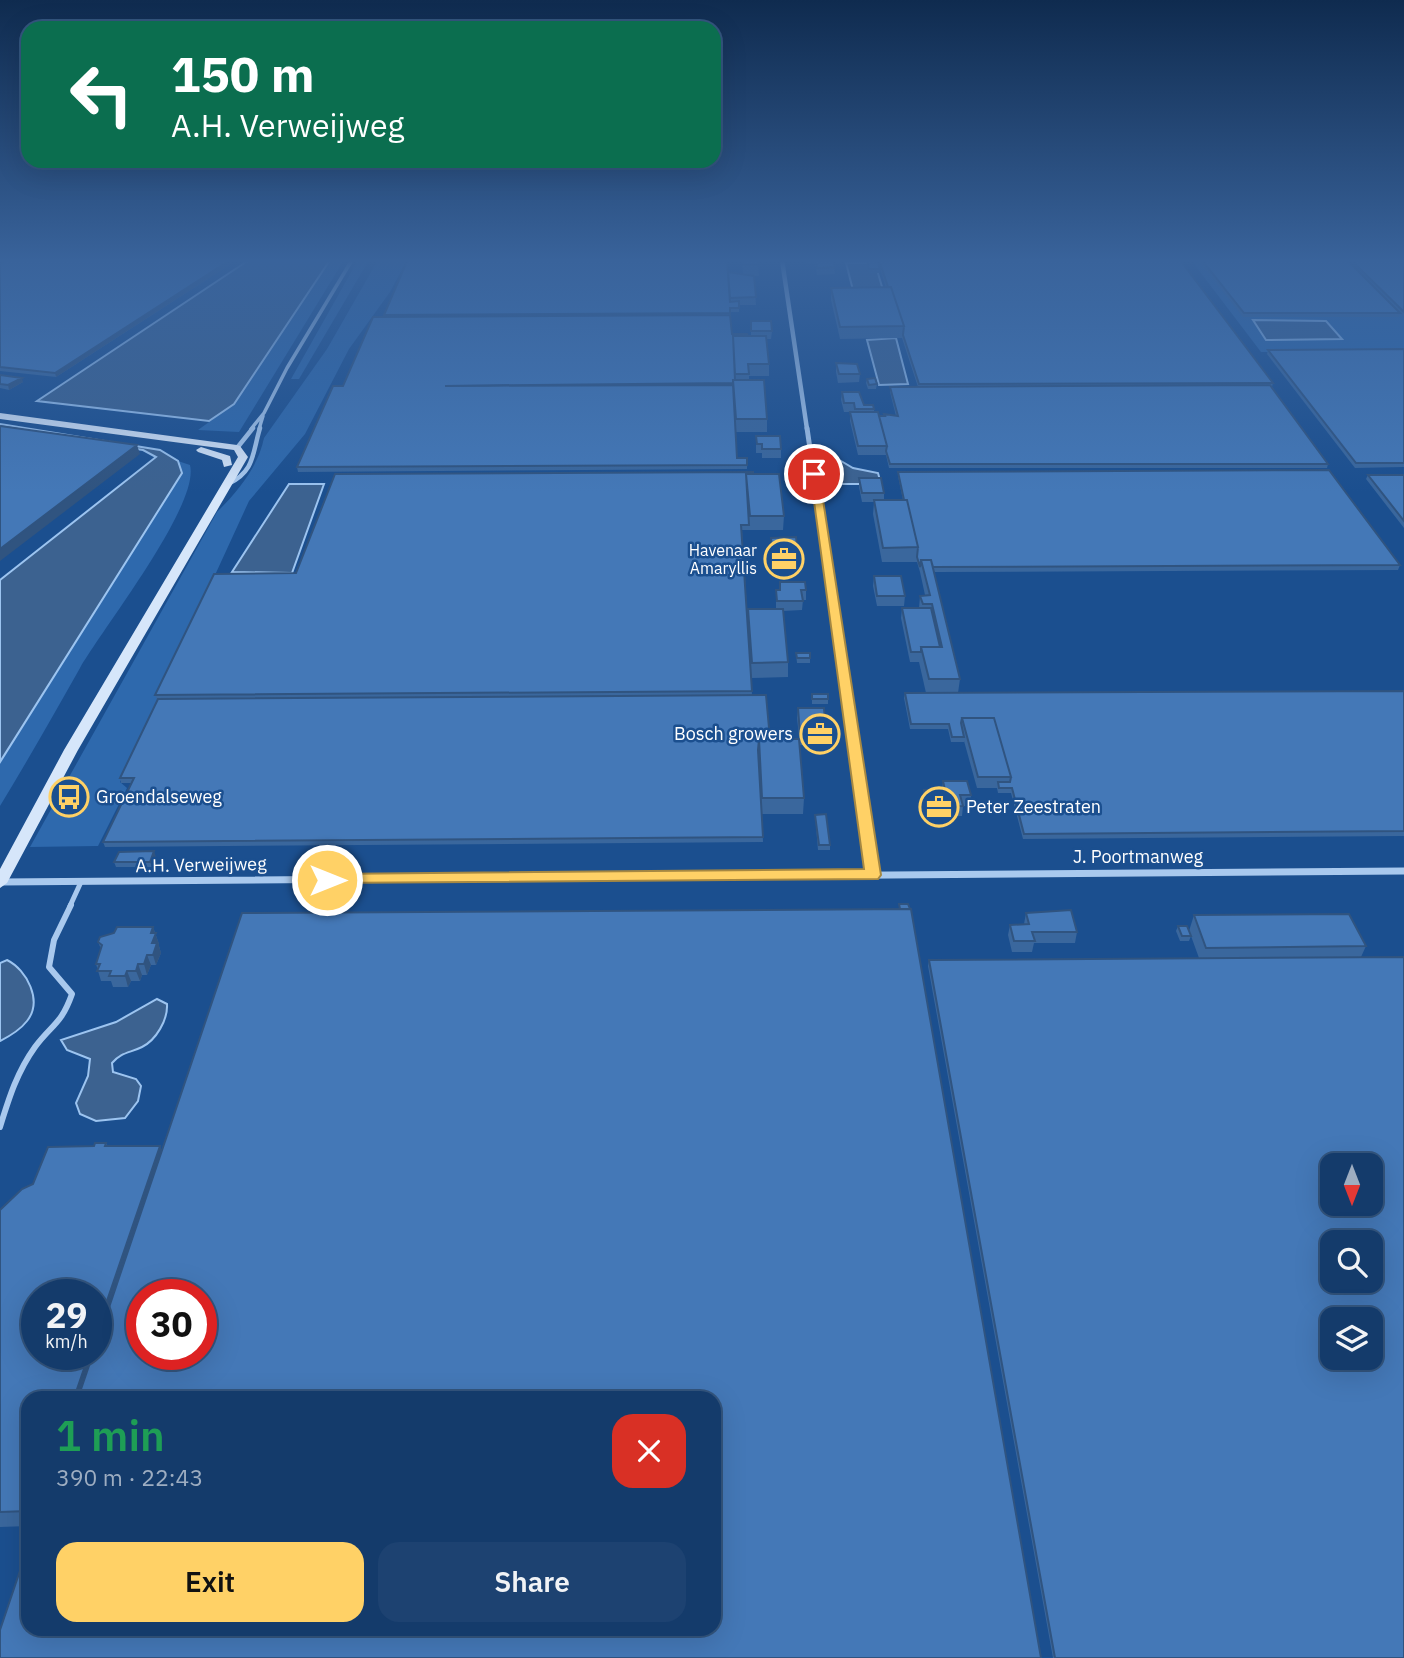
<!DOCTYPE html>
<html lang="en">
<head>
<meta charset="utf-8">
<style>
  body { margin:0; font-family:"IBM Plex Sans",sans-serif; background:#1d4271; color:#f1f3f6; height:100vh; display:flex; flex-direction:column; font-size:26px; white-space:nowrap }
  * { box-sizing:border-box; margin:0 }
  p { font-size:23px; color:#9dadc1 }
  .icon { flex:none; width:38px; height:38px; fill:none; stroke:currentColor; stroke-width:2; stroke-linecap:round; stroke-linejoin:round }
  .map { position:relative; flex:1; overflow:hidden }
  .panel { position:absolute; left:21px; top:1391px; width:700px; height:245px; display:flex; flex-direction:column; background:#143b6b; border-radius:21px; box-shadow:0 7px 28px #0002,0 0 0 2px #33557e }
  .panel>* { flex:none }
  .hud { position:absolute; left:21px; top:21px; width:700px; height:147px; border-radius:21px; box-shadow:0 7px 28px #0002,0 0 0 2px #33557e; background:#0b6e4f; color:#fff; overflow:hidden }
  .needle { width:46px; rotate:180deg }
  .buttons { position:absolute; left:1320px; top:1153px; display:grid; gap:14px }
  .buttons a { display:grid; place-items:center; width:63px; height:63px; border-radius:14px; background:#143b6b; box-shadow:0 7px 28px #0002,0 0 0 2px #33557e; font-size:35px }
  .speed { position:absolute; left:21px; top:1279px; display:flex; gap:14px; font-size:35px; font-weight:700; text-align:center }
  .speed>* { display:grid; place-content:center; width:91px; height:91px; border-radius:50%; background:#143b6b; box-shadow:0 7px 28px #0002,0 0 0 2px #33557e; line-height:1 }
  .speed small { font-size:18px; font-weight:400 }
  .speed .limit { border:10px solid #d22; background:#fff; color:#111 }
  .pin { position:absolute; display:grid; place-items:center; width:60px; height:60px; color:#fff; margin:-30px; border:4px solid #fff; border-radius:50%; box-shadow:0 2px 7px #0007 }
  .me { position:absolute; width:77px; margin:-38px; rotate:90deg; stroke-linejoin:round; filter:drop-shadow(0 0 5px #0008) }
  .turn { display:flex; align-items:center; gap:24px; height:147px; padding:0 35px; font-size:32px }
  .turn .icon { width:91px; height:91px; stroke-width:2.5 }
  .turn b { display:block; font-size:49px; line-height:60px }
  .round { display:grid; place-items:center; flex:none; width:74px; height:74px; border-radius:21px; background:#1d4271 }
  .summary { display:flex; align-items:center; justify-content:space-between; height:119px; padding:0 35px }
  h1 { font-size:42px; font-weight:600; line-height:52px; color:#1e9e55 }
  .action { display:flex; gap:14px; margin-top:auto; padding:14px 35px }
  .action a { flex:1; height:80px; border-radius:21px; background:#ffd166; color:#111; font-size:28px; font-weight:600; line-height:80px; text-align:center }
  .action a+a { background:#1d4271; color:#f1f3f6 }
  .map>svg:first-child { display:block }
  .green { fill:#2e69ad }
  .water { fill:#3c6290; stroke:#9cc4f0; stroke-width:2 }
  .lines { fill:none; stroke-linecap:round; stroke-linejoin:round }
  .lane-far3 { stroke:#a9c9ee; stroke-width:3.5 }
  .lane-far2 { stroke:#a9c9ee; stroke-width:4.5 }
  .lane-far1 { stroke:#a9c9ee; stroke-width:5 }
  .lane { stroke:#a9c9ee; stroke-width:6 }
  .street-far2 { stroke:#a9c9ee; stroke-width:4.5 }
  .street-far1 { stroke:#a9c9ee; stroke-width:5 }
  .street { stroke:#a9c9ee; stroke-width:7 }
  .secondary { fill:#d6e6fa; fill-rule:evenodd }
  .wall { fill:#3a679d }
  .shaded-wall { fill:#305480 }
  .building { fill:#4478b7; stroke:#305480; stroke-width:2; fill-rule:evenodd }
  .route { fill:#ffd166; stroke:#a68842; stroke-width:2 }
  .labels { text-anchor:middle; stroke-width:5; stroke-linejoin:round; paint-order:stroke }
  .far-poi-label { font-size:16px; fill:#fff; stroke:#1b4f8f; text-anchor:end }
  .poi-label { font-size:18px; fill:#fff; stroke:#1b4f8f; text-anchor:start }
  .street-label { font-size:18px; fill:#fff; stroke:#1b4f8f }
</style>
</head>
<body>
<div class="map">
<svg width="1404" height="1658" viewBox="0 0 1404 1658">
  <rect width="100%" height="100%" fill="#1b4f8f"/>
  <path class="green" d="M330 260H344L239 432 198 430 234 404Z
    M358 260H369L299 379H291Z
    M378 260H407L390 292 349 349 305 434 249 501 120 782 127 788 98 846 30 847 217 512C238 491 258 467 264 438L327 349Z
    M1191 260H1404V351L1261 352Z
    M178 461 190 465C200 505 103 628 80 668 54 714 28 760 0 806V763L181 474Z"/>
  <path class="water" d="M249 260H330L234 404 209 421 37 401Z
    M846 263H875L885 297 855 298Z
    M1253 320 1326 321 1342 339 1266 340Z
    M896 338 908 384 879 385 867 340Z
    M0 424 160 450 178 461 182 473 0 762V580L156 457 143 450 0 429Z
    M836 458 853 468 878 473 881 484H841Z
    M289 484H324L292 573 232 572Z
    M7 960C27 970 43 1001 27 1021 20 1030 10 1036 0 1041V963Z
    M157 999 167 1004C168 1020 156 1040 142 1047 130 1053 121 1052 112 1063L113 1072 136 1079 141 1086 138 1101 125 1118 96 1121 80 1114 76 1103 88 1076 90 1059 67 1050 61 1040 116 1022Z"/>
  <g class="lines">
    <path class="lane-far3" d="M251 429 264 413 287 368 352 260
      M259 429 263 416"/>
    <path class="lane-far2" d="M237 448 253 428
      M228 484C255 471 252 454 260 428"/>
    <path class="lane-far1" d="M70 906 81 882"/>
    <path class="lane" d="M0 1127C9 1098 17 1072 35 1047 52 1024 61 1025 72 994L49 967 54 940 71 905"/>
    <path class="street-far2" d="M782 260 807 429"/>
    <path class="street-far1" d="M807 428 838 641"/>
    <path class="street" d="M838 639 873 875
      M1 882 1404 871"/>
    <path class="secondary" d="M0 413 237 445 240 446 248 457 78 750 7 883 0 888V869L64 750 238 457 234 450 0 419Z
      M201 447 230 456 232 465 224 467 222 460 198 452 196 450Z"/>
  </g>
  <path class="wall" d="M0 260H237L56 377 0 371Z
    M742 260H758L759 276H754L756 305H739V312H730L732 334 751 336V321L772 331 771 339H766L769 364V376H749V380L767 419V432H736L737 458 747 465V469L298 472 297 467 384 317V315L728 278 743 274Z
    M805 260H1180L1273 383 1272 387 1328 464 1327 468H889L886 455H858L850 421V412H853H844L841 400 842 392 864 405 874 409V412L879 416H884V414L896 416 890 392V387H918L902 338 840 339 831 300V288H886L878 262 880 273H869L867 262 834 263 835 274 817 275 815 263H806Z
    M1198 260H1404V317L1400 314 1399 317H1243Z
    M1404 349V467L1355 468 1267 354 1268 350Z
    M836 363 860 374 859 382 838 383 836 372Z
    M0 375 23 382 9 390 0 388Z
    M867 379 877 384 876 389H868L866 383Z
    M756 436 781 449V458H762V453H756Z
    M898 472 1400 565 1398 570 934 572 960 679 958 693 1404 691V836L1023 839 1011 793H998L997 788H977L964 741V742H951L948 729H910L904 698 905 693H926L919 662H910L901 618 902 608H919L920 596 925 595 920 572 917 562H882L873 514 874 502H862L859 487V478L884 493V500H903L898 476Z
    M753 474 784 516 783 530H742L748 624V609H776V590H779L780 582 806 590V600H803L802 610 783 611 788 662V677L751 678 752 695 770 739 804 798 803 814H762L763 842 105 847 103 842 131 783H121L120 778 157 700 155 695 296 573Z
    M1368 475H1404V528L1366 479Z
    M771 538 798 555V564H789V568H770V555H772Z
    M874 576 905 596 904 606H877L873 586Z
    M796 653 810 658V663H797Z
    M812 694 828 699V704H812Z
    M798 708 826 734V745H800L797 718Z
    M943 781 971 795 970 806H963L962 816 927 817 922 801 924 790H942Z
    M815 815 830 845V850H818Z
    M156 857 152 867H116L114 862Z
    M899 904H908L714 1629 28 1398V1526L0 1527V1210L33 1184 94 1146 106 1143 108 1146H160L162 1151 899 909Z
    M1026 913 1077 932 1075 943H1034L1032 952H1012L1008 935 1010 925 1024 924Z
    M1194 915 1366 946 1361 957 1404 1658H1053L928 966 929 960 1199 958 1191 936 1189 941H1180L1176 931 1178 926 1189 931Z
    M153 927 159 944V946L161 953 156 965H151L147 975H142L140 981H131L128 987H113L111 981H101L96 964 101 949 98 942Z"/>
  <path class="shaded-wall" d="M230 260H237L56 377 55 373Z
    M22 378 23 382 9 390 8 385Z
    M137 445 140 454 0 561V549Z
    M154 851 156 857 152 867 150 862Z
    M153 927 159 944V946L161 953 156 965 153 955 151 933Z
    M147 955 151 965 147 975 144 964Z
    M138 964 142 975 140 981 136 971Z
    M127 971 131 981 128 987 125 976Z
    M160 1146 166 1162 88 1398H74L89 1354H96V1333Z"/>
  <path class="building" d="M7 260H230L55 373 0 367V264Z
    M727 260 730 302 739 301V308H730V313L384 315 407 261Z
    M743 260H758L759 265H744Z
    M816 260H834L835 267 817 268Z
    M879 260H1180L1273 383 919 384 903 335 904 326 891 287H888Z
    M1202 260H1347L1400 313H1244Z
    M1351 260H1404V312Z
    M867 261H878L880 269H869Z
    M728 272 754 276 756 297 730 298Z
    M891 287 904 326 840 327 831 288Z
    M730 315 732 334H747L748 336H733L735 380H733V383L445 386 733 385 737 458H747V465L297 467 333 386H343L373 317Z
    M751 321H771L772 331H751Z
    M733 336H766L769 364H748L749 374H735Z
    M1404 349V463H1356L1268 350Z
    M836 363 857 364 860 374H839Z
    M0 375 22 378 8 385 0 384Z
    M875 378 877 384 869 385 867 379Z
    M733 380H764L767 419H736Z
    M1270 385 1328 464H890L886 451 887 446 879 416H885L884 414 898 416 890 387Z
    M842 392H859L864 405H873L874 409H855L854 403H844Z
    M850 412H878L887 446H858Z
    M0 426 137 445 0 549Z
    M756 436H780L781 449H762V444H757Z
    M1329 470 1400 565 933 567 931 560H921L920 567 917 557 918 547 907 500H904L898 472Z
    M753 472V474H746L749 525H741L752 691 155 695 214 574 296 573 335 474Z
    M746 474H779L784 516H750Z
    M1368 475H1404V521Z
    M859 478H881L884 493H862Z
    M874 500H907L918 547 883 548Z
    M796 537 798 555H789L790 559H770V555H773L771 538Z
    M921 560H931L960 679H929L921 647H942L932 604H923L920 596 930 595Z
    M874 576H901L905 596H877Z
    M780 582H805L806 590H801L803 601H777L776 590H780Z
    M902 608H931L940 647H921V652H911Z
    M748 609H783L788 662 752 663Z
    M796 653H810V658H797Z
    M1404 691V831L1024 834 1012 788H999L998 782H1010L1011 777 994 718H962L961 723 964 737H952L949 724H911L905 693Z
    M812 694H828V699H812Z
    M766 695 770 739H759L758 750 763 837 103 842 134 778H120L158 699Z
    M798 708H824L826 734H800Z
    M962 718H994L1011 777H978Z
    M759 739H799L804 798H762Z
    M943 781H967L971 795H960L963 806 928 807 924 790H945Z
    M826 814 830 845H819L815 815Z
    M154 851 150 862H114L119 852Z
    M899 904H908L910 909H900Z
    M911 909 1041 1658H0V1630L28 1547V1629H714V1398H78L93 1354H96V1346L242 913ZM142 1295H201V1354H142Z
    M1071 910 1077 932H1032L1035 941H1014L1010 925 1029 924 1026 913Z
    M1349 914 1366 946 1206 948 1194 915Z
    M1178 926H1187L1191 936H1182Z
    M117 927H153L151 933H156L152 943H157L153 955H147L144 964H138L136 971H127L125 976H109L111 971H97L100 964H96L102 945 98 942 100 937 114 933Z
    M1404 957V1658H1055L929 960ZM1332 1166H1370V1204H1332ZM1332 1242H1370V1281H1332ZM1332 1320H1370V1358H1332Z
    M95 1143H106L105 1146H160L96 1333V1295H37V1354H89L74 1398H28V1511L0 1512V1210L22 1189 33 1184 48 1147 94 1146Z"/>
  <linearGradient id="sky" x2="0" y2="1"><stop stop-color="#0f2b4f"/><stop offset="0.53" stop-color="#39639b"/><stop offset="1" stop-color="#39639b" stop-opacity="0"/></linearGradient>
  <rect width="1404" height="492" fill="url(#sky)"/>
  <path class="route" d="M810 472 819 474 881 875 878 879 321 883 319 880 327 874 864 869Z"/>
  <defs>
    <g id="office-ring" transform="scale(2.0125)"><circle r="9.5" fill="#1b4f8f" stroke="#ffd166" stroke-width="1.5"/><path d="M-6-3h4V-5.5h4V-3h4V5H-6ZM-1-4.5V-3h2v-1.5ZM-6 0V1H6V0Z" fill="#ffd166"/></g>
    <g id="bus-ring" transform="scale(2.0125)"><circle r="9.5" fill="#1b4f8f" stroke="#ffd166" stroke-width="1.5"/><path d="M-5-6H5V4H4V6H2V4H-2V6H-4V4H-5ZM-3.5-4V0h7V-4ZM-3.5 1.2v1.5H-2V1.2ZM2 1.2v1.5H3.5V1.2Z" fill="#ffd166"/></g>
  </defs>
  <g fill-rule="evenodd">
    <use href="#office-ring" x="784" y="559"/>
    <use href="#office-ring" x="820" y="734"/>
    <use href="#bus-ring" x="69" y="797"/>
    <use href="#office-ring" x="939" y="807"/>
  </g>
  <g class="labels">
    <g class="far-poi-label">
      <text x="757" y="556">Havenaar<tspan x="757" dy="18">Amaryllis</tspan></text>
    </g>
    <g class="poi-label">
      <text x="793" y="740" text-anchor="end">Bosch growers</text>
      <text x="96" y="803">Groendalseweg</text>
      <text x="966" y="813">Peter Zeestraten</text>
    </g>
    <g class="street-label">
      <text x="1138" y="863">J. Poortmanweg</text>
      <text transform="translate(201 865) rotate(-1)" y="6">A.H. Verweijweg</text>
    </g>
  </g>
</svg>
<div class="buttons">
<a><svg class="needle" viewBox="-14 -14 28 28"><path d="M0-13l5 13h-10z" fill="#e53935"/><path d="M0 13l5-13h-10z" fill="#9dadc1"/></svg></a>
<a><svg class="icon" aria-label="search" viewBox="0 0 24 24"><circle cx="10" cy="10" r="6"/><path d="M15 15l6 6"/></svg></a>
<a><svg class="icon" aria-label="layers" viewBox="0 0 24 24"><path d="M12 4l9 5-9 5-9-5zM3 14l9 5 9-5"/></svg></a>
</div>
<div class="speed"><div>29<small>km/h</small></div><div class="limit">30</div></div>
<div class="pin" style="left:814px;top:474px;background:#d93025"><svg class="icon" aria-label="arrive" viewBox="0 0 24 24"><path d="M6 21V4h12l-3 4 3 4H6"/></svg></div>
<svg class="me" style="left:327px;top:880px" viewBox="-20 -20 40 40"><circle r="17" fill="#ffd166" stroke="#fff" stroke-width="3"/><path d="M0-11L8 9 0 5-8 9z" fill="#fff"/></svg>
<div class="hud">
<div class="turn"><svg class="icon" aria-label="left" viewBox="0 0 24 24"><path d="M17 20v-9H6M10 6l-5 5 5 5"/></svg><div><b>150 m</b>A.H. Verweijweg</div></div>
</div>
<section class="panel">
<div class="summary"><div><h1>1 min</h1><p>390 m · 22:43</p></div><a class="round" style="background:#d93025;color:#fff"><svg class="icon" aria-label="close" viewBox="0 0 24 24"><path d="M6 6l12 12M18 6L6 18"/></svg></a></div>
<div class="action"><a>Exit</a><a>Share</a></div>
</section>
</div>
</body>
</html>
